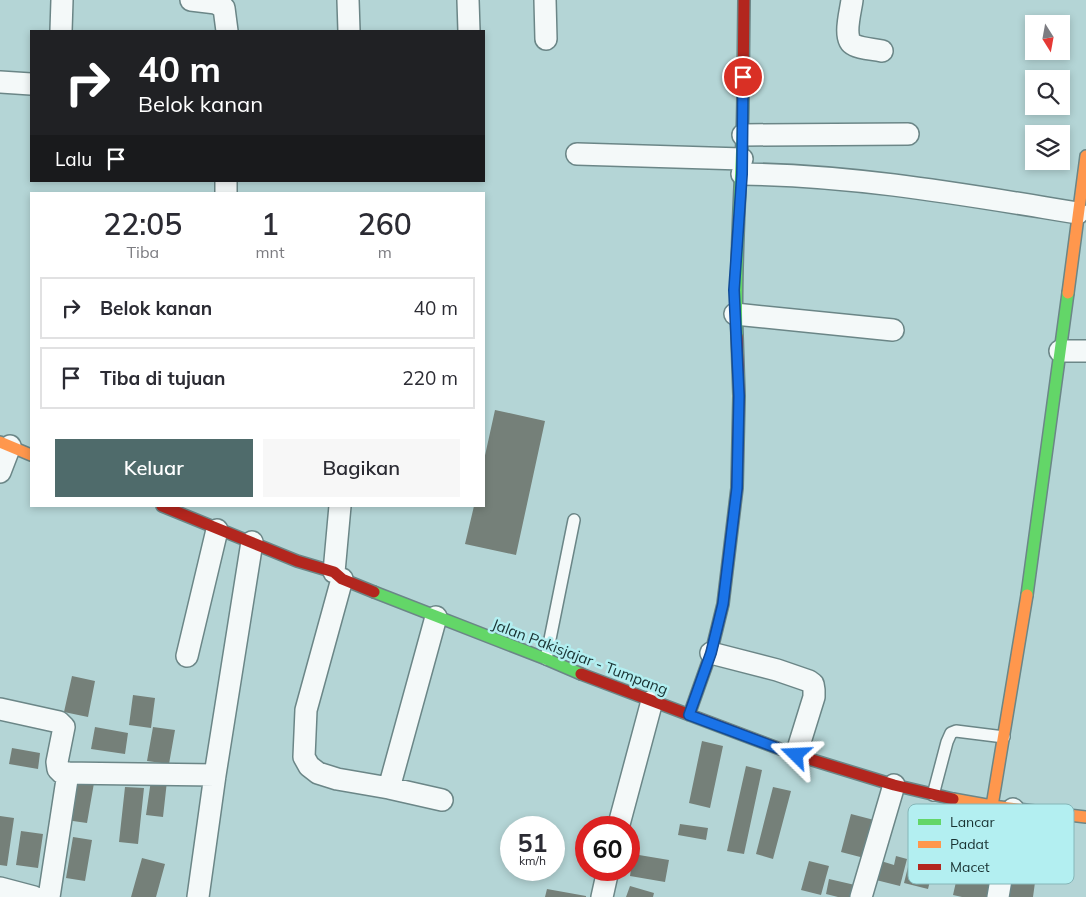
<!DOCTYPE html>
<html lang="id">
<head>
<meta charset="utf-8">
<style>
  body { margin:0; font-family:Mulish,sans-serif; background:#f7f7f7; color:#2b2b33; height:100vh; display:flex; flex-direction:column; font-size:19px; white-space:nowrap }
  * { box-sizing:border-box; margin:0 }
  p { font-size:16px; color:#7c7c81 }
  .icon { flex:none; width:28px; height:28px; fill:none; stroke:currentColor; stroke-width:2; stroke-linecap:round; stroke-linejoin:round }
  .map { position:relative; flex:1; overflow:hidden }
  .details { position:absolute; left:30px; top:192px; width:455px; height:315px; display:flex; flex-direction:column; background:#fff; border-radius:0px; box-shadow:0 2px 8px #0003 }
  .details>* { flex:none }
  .top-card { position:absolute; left:30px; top:30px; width:455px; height:152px; border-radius:0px; box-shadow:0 2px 8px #0003; background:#202124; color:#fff; overflow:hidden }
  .needle { width:32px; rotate:169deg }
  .controls { position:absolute; left:1025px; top:15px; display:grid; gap:10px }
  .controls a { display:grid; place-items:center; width:45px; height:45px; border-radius:0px; background:#fff; box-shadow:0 2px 8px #0003; font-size:25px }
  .speed { position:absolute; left:500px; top:816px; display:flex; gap:10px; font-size:25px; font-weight:700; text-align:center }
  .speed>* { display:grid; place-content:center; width:65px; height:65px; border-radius:50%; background:#fff; box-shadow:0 2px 8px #0003; line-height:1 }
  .speed small { font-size:12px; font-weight:400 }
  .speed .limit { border:8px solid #d22; background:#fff; color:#111 }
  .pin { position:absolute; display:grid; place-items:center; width:42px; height:42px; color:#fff; margin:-21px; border:2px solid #fff; border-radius:50%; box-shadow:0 1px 5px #0007 }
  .me { position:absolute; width:55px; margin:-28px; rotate:291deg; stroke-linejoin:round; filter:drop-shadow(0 0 4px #0008) }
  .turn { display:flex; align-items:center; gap:18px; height:105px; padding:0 25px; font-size:22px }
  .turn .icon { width:65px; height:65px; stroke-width:2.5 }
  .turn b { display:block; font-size:35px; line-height:42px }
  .then { display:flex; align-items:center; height:48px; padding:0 25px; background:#0003; gap:10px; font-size:19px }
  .eta { display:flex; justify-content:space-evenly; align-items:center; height:85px; text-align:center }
  .eta b { font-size:30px; font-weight:600; line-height:35px }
  .primary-button { display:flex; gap:10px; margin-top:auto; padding:10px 25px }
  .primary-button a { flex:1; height:58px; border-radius:0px; background:#4f6b6b; color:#fff; font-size:20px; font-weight:600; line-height:58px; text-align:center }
  .primary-button a+a { background:#f7f7f7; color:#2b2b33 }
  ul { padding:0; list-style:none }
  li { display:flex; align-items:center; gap:15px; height:62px; margin:0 10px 8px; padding:0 15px; border:2px solid #e1e1e2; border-radius:0px }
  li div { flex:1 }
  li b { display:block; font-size:19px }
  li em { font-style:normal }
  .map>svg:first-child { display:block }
  .building { fill:#758079 }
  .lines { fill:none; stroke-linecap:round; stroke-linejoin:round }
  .lane-casing { stroke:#6b8687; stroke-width:14 }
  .street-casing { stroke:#6b8687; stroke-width:24 }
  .fast-casing { stroke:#6b8687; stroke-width:14 }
  .slow-casing { stroke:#6b8687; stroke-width:14 }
  .jam-casing { stroke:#6b8687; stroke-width:14 }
  .lane { stroke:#f4f9f9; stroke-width:11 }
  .street { stroke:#f4f9f9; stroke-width:21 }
  .fast { stroke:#63d668; stroke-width:11 }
  .slow { stroke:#ff974d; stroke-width:11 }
  .jam { stroke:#b3261e; stroke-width:11 }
  .route-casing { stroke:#114b97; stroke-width:12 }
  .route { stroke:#1a73e8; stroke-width:9 }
  .labels { text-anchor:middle; stroke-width:5; stroke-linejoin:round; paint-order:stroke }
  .street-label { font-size:15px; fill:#193232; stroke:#b3eff1 }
  .key { fill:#b3eff1; stroke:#85b6b8; stroke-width:1 }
  .key-label { font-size:14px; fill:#193232 }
</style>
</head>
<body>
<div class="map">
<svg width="1086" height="897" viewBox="0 0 1086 897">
  <rect width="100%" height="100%" fill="#b4d5d6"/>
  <path class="building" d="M495 410 545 421 516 555 465 544 474 506H484V460Z
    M72 676 95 681 88 717 64 712Z
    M133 695 155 698 151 728 129 725Z
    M95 727 128 733 125 754 91 749Z
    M153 727 175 730 169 764 147 761Z
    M702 741 723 746 710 808 689 803Z
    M12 748 40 753 38 769 9 764Z
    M746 766 762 770 744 854 727 851Z
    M73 780 94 783 87 823 66 820Z
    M151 780 167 781 163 817 146 815Z
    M125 787 144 788 138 844 119 842Z
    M773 787 791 791 773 859 756 854Z
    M851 814 878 821 868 859 841 852Z
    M0 816 14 818 7 866 0 865Z
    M919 823 943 829 928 889 904 883Z
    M680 824 708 828 706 840 678 835Z
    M21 831 43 834 38 868 16 865Z
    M73 837 92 840 85 881 66 878Z
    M966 838 999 845 988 897H962L953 895Z
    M633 854 669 860 665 882 630 876Z
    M896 856 907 859 900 886 876 880 881 861 894 865Z
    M142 858 165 864 156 897H131Z
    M809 861 829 866 821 895 801 890Z
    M1008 872 1036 875 1033 897H1005Z
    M829 879 855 885 852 897H838L826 894Z
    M630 886 654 893 653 897H626Z
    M547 889 586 896V897H545Z"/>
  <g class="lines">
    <g class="lane-casing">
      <path id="lane" d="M546 659 574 520
        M933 795 947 742 951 733 956 731 1004 737"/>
    </g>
    <g class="street-casing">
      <path id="street" d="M191 0 216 3 224 8 227 31
        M348 0 349 31
        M468 0 469 31
        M545 0 546 39
        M852 0C851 10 842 40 854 45 862 49 873 49 882 51
        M61 31 62 0
        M0 82 31 84
        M743 135 908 134
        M577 154 742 159
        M742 174C855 175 966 195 1078 213
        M226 194V181
        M735 314 893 330
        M1060 351H1086
        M0 472 10 446
        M334 572 340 506
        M342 579 306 710 304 757 309 766 318 773 337 779 389 788 442 800
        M711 653 777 670 809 681 813 684 814 690V697L796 755
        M187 656 217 530
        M0 709 59 722 64 727 57 762 58 769 62 773 215 775
        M389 788 436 617
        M618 828 652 701
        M0 888 34 897
        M49 897 68 773
        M198 897 215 775 252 542
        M602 897 608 870
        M861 897 894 785
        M998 897 1013 809"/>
    </g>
    <g class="fast-casing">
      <path id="fast" d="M737 336C734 253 743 171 743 88
        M374 592 546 659 581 674
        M1027 595 1068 293"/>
    </g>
    <g class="slow-casing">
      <path id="slow" d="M1068 293 1086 156
        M0 442 31 455
        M953 799 992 806 1086 817
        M992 806 1027 595"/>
    </g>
    <g class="jam-casing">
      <path id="jam" d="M743 88 744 0
        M162 506 297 561 334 572 342 579 374 592
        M581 674 796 755 894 785 953 799
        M689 715 711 653 723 604 737 488 739 396 737 336"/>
    </g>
    <use href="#lane" class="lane"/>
    <use href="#street" class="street"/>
    <use href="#fast" class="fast"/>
    <use href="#slow" class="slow"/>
    <use href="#jam" class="jam"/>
  </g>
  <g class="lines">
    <g class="route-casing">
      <path id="route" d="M743 77 742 174 734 290 739 396 737 488 723 604 711 653 689 715 796 755"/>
    </g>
    <use href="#route" class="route"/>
  </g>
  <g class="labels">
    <g class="street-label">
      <text transform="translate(580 657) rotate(21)" y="5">Jalan Pakisjajar - Tumpang</text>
    </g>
  </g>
  <rect x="908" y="804" width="166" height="80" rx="8" class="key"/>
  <rect x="918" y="819" width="23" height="6" fill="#63d668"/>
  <rect x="918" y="841" width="23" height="7" fill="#ff974d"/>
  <rect x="918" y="864" width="23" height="6" fill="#b3261e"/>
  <g class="key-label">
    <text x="950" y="827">Lancar</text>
    <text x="950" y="849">Padat</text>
    <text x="950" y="872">Macet</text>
  </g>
</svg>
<div class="controls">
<a><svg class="needle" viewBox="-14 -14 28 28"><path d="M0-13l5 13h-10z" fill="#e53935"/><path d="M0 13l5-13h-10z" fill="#7c7c81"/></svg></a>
<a><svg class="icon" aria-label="search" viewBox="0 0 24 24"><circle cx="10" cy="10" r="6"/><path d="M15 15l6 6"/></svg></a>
<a><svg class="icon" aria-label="layers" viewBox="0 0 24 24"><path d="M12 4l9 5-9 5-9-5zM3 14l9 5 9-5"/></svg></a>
</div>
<div class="speed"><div>51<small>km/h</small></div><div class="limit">60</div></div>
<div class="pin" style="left:743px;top:77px;background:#d93025"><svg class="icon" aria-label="arrive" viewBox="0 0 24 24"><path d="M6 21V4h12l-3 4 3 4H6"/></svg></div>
<svg class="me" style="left:796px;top:755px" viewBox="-20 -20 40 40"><path d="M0-17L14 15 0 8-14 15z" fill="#1a73e8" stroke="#fff" stroke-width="4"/></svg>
<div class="top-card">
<div class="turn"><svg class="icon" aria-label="right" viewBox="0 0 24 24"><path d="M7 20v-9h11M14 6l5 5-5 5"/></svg><div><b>40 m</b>Belok kanan</div></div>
<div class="then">Lalu<svg class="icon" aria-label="arrive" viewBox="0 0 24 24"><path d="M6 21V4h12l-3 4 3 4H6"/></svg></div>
</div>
<section class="details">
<div class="eta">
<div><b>22:05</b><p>Tiba</p></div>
<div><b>1</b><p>mnt</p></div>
<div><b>260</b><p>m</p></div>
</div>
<ul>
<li><svg class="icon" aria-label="right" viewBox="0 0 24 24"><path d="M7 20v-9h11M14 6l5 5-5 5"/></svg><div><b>Belok kanan</b></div><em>40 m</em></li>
<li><svg class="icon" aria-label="arrive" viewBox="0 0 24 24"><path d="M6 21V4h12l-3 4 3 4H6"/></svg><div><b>Tiba di tujuan</b></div><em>220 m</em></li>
</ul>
<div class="primary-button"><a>Keluar</a><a>Bagikan</a></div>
</section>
</div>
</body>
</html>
